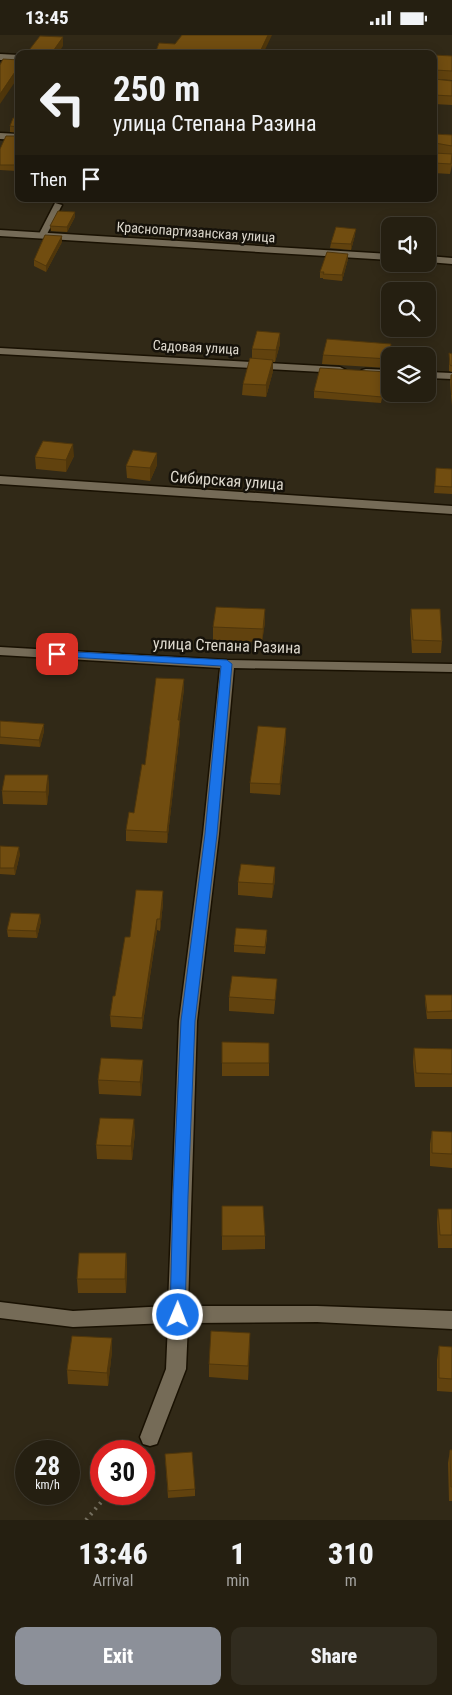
<!DOCTYPE html>
<html lang="en">
<head>
<meta charset="utf-8">
<style>
  body { margin:0; font-family:"Roboto Condensed",sans-serif; background:#312c1f; color:#f1f3f6; height:100vh; display:flex; flex-direction:column; font-size:19px; white-space:nowrap }
  * { box-sizing:border-box; margin:0 }
  p { font-size:16px; color:#a3a29f }
  .icon { flex:none; width:28px; height:28px; fill:none; stroke:currentColor; stroke-width:2; stroke-linecap:round; stroke-linejoin:round }
  .map { position:relative; height:1485px; overflow:hidden }
  .panel { display:flex; flex-direction:column; background:#251f11; flex:1 }
  .panel>* { flex:none }
  .hud { position:absolute; left:15px; top:15px; width:422px; height:152px; border-radius:10px; box-shadow:0 2px 12px #0003,0 0 0 1px #423d31; background:#251f11; color:#f1f3f6; overflow:hidden }
  .buttons { position:absolute; left:381px; top:182px; display:grid; gap:10px }
  .buttons a { display:grid; place-items:center; width:55px; height:55px; border-radius:10px; background:#251f11; box-shadow:0 2px 12px #0003,0 0 0 1px #423d31; font-size:25px }
  .speed { position:absolute; left:15px; top:1405px; display:flex; gap:10px; font-size:25px; font-weight:700; text-align:center }
  .speed>* { display:grid; place-content:center; width:65px; height:65px; border-radius:50%; background:#251f11; box-shadow:0 2px 12px #0003,0 0 0 1px #423d31; line-height:1 }
  .speed small { font-size:12px; font-weight:400 }
  .speed .limit { border:8px solid #d22; background:#fff; color:#111 }
  .pin { position:absolute; display:grid; place-items:center; width:42px; height:42px; color:#fff; margin:-21px; border-radius:10px; box-shadow:0 2px 8px #0006 }
  .me { position:absolute; width:55px; margin:-28px; rotate:1deg; stroke-linejoin:round; filter:drop-shadow(0 0 4px #0008) }
  .turn { display:flex; align-items:center; gap:18px; height:105px; padding:0 15px; font-size:22px }
  .turn .icon { width:65px; height:65px; stroke-width:2.5 }
  .turn b { display:block; font-size:35px; line-height:42px }
  .then { display:flex; align-items:center; height:48px; padding:0 15px; background:#0003; gap:10px; font-size:19px }
  .eta { display:flex; justify-content:space-evenly; align-items:center; height:85px; text-align:center }
  .eta b { font-size:30px; font-weight:800; line-height:35px }
  .cta { display:flex; gap:10px; margin-top:auto; padding:10px 15px }
  .cta a { flex:1; height:58px; border-radius:10px; background:#8c9099; color:#fff; font-size:20px; font-weight:800; line-height:58px; text-align:center }
  .cta a+a { background:#312c1f; color:#f1f3f6 }
  .status { display:flex; justify-content:space-between; align-items:center; height:35px; padding:0 25px; background:#251f11; direction:ltr }
  .status svg { height:14px; fill:currentColor }
  .map>svg:first-child { display:block }
  .lines { fill:none; stroke-linecap:round; stroke-linejoin:round }
  .lane-casing { stroke:#191102; stroke-width:3 }
  .street-casing { stroke:#191102; stroke-width:3 }
  .path { stroke:#746e5e; stroke-width:4; stroke-dasharray:2 5; stroke-linecap:butt }
  .lane { fill:#756b57; fill-rule:evenodd }
  .street { fill:#756b57; fill-rule:evenodd }
  .wall { fill:#61420e }
  .shaded-wall { fill:#4f360b }
  .building { fill:#714d10; stroke:#4f360b }
  .route { fill:#1a73e8; stroke:#114b97 }
  .labels { text-anchor:middle; stroke-width:5; stroke-linejoin:round; paint-order:stroke }
  .far-street-label { font-size:14px; fill:#ddd8cd; stroke:#16120a }
  .street-label { font-size:16px; fill:#ddd8cd; stroke:#16120a }
</style>
</head>
<body>
<div class="status"><b>13:45</b><svg viewBox="0 0 49 12"><path d="M0 12V9h3v3zM5 12V6h3v6zM10 12V3h3v9zM15 12V0h3v12zM26 1h20v11H26zM47 4h2v5h-2z"/></svg></div>
<div class="map">
<svg width="452" height="1485" viewBox="0 0 452 1485">
  <rect width="100%" height="100%" fill="#312917"/>
  <g class="lines">
    <g class="lane-casing">
      <path id="lane" d="M55 168 62 170 46 201 39 203 38 201Z"/>
    </g>
    <g class="street-casing">
      <path id="street" d="M0 19 19 20V26L0 25Z
        M0 98 19 99V105L0 104Z
        M0 195 390 219V225L0 201Z
        M428 221 452 223V229L428 227Z
        M0 313 340 332 346 335 340 338 0 319Z
        M366 334 390 335V341L362 339 360 337 362 335Z
        M428 337 452 338V344L428 343Z
        M0 441 452 471V479L0 449Z
        M0 612 227 625 452 629V637L234 633 219 799 197 986 188 1271H317L452 1276V1294L317 1287 188 1288 186 1334 157 1409 150 1411 143 1409 140 1402 166 1334 168 1288 73 1292 0 1283V1267L73 1276 168 1271 179 986 203 799 220 633 0 620Z"/>
    </g>
    <path class="path" d="M86 1485 108 1459"/>
    <use href="#lane" class="lane"/>
    <use href="#street" class="street"/>
  </g>
  <path class="wall" d="M159 8 263 19H155Z
    M434 20 452 21V45L434 44 452 46V70L434 69Z
    M19 83V98L10 97V91Z
    M434 99 452 100V130L450 139 434 138Z
    M19 101V132L17 136 0 135V114Z
    M75 182 67 197 51 196 50 191Z
    M355 200 351 215 330 213 331 208Z
    M62 207 46 237 34 231V225Z
    M348 219V224L342 246 323 244V243H320V237Z
    M280 309 275 327H273V336L266 362 242 360 243 349 252 324V314Z
    M391 309V318L388 333 322 329 323 320Z
    M449 318 452 319V337L449 336Z
    M452 339V371L450 346 451 340Z
    M386 343 381 368 314 363V356Z
    M74 421 66 437 36 434 35 422Z
    M157 430 150 446 127 443 126 431Z
    M436 433 452 434V459L434 458Z
    M411 574 442 606 441 618H412L410 586Z
    M265 587 262 607 213 605V592Z
    M184 644V654L180 685V696L167 808 126 806V795L134 778 145 730Z
    M0 686 44 689V696L40 712 0 709Z
    M286 703 280 760 250 758V748Z
    M48 740 49 754 47 770 3 769 2 756Z
    M0 811 20 819 15 840 0 839Z
    M275 832V845L272 863 238 860V847Z
    M163 856V868L160 896 157 895 142 994 111 992 110 981 130 902Z
    M41 886 37 903 8 902 7 895Z
    M267 902 265 919 234 917V910Z
    M277 944 276 957 274 979 229 976V962Z
    M425 960H452V984H427L425 967Z
    M222 1007 269 1008V1041H222Z
    M414 1013 452 1014V1052H415L413 1027Z
    M143 1025V1039L141 1061 99 1059 98 1045Z
    M432 1096 452 1097V1133L430 1131V1109Z
    M135 1098 132 1125 97 1124 96 1110Z
    M222 1171 265 1201V1214L222 1215Z
    M438 1174H452V1213H438L437 1187Z
    M126 1218 127 1231 126 1258H78L77 1244Z
    M250 1298 248 1345 209 1342V1329Z
    M112 1303V1316L108 1351 68 1349 67 1335Z
    M439 1311 452 1312V1357L437 1356V1325Z
    M450 1415H452V1466H449L448 1428Z
    M165 1419 195 1454V1461L168 1463Z"/>
  <path class="shaded-wall" d="M268 0H272L263 19H259Z
    M63 2V11L58 19H51Z
    M19 31V41L0 69V59Z
    M19 126V132L17 136V130Z
    M75 177V182L67 197V192Z
    M356 194 355 200 351 215V209Z
    M62 201V207L46 237V231Z
    M348 219V224L342 246V240Z
    M280 298V309L275 327 276 315Z
    M391 309V318L388 333 389 324Z
    M273 325V336L266 362V350Z
    M73 409 74 421 66 437V425Z
    M157 418V430L150 446V433Z
    M265 574V587L262 607 263 594Z
    M184 644V654L178 696V685Z
    M180 685V696L167 808V797Z
    M44 689V696L40 712 39 705Z
    M286 693V703L280 760V749Z
    M48 740 49 754 47 770 46 757Z
    M19 812 20 819 15 840 14 833Z
    M275 832V845L272 863 273 849Z
    M163 856V868L160 896V884Z
    M40 879 41 886 37 903 36 896Z
    M157 884V895L142 994V983Z
    M143 1025V1039L141 1061 140 1047Z
    M134 1084 135 1098 132 1125 131 1111Z
    M126 1218 127 1231 126 1258 125 1244Z
    M250 1298V1312L248 1345V1331Z
    M112 1303V1316L108 1351 107 1338Z"/>
  <path class="building" d="M182 0H268L259 19 221 17 220 19H155L159 8 175 9Z
    M40 1 63 2 51 19H26Z
    M434 20 452 21V36L435 35 434 36Z
    M3 24 19 25V31L0 59V30Z
    M434 44 452 46V61L434 60Z
    M13 83H19V92L10 91Z
    M434 99 452 100V111L435 108 434 109Z
    M6 101H19V126L17 130H0V114Z
    M434 114V118L452 119 451 129 434 128Z
    M58 176 75 177 67 192 50 191Z
    M336 192 356 194 351 209 331 208Z
    M45 200 62 201 46 231 34 225Z
    M327 217 348 219 342 240 323 239 324 237H320Z
    M257 296 280 298 276 315 252 314Z
    M327 304 391 309 389 324 323 320Z
    M449 318 452 319V331L450 330Z
    M250 323 273 325 266 350 243 349Z
    M320 333 387 337 382 362 314 356Z
    M451 340H452V360Z
    M43 406 73 409 66 425 35 422Z
    M133 415 157 418 150 433 126 431Z
    M436 433 452 434V452L435 451Z
    M216 572 265 574 263 594 213 592Z
    M411 574H440L442 606 413 605Z
    M156 643 184 644 178 685H180L167 797 126 795 129 777 134 778 142 729 145 730Z
    M0 686 44 689 39 705 0 702Z
    M258 691 286 693 280 749 250 748Z
    M5 740H48L46 757 2 756Z
    M0 811 19 812 14 833H0Z
    M241 829 275 832 273 849 238 847Z
    M136 855 163 856 160 884H157L142 983 110 981 113 961H115L125 902H130Z
    M11 878 40 879 36 896 7 895Z
    M236 893 267 895 265 912 234 910Z
    M232 941 277 944 275 965 229 962Z
    M425 960H452V976L427 977Z
    M222 1007 269 1008V1028H222Z
    M414 1013 452 1014V1039L416 1038Z
    M101 1023 143 1025 140 1047 98 1045Z
    M100 1083 134 1084 131 1111 96 1110Z
    M432 1096 452 1097V1119L432 1118Z
    M222 1171H263L265 1201H222Z
    M438 1174H452V1200H440Z
    M79 1218H126L125 1244H77Z
    M211 1296 250 1298 248 1331 209 1329Z
    M72 1301 112 1303 107 1338 67 1335Z
    M439 1311 452 1312V1344L439 1343Z
    M450 1415H452V1452H451Z
    M192 1417 195 1454 168 1456 165 1419Z"/>
  <path class="route" d="M57 616 227 625 232 629 217 799 195 986 188 1161 185 1280 183 1284 178 1286 172 1284 170 1280 173 1161 181 986 205 799 221 631 53 621 51 619Z"/>
  <g class="labels">
    <g class="far-street-label">
      <text transform="translate(196 197) rotate(4)" y="5">Краснопартизанская улица</text>
      <text transform="translate(196 312) rotate(3)" y="5">Садовая улица</text>
    </g>
    <g class="street-label">
      <text transform="translate(227 445) rotate(4)" y="6">Сибирская улица</text>
      <text transform="translate(227 610) rotate(2)" y="6">улица Степана Разина</text>
    </g>
  </g>
</svg>
<div class="buttons">
<a><svg class="icon" aria-label="sound" viewBox="0 0 24 24"><path d="M4 9h4l5-4v14l-5-4H4zM17 9q2 3 0 6"/></svg></a>
<a><svg class="icon" aria-label="search" viewBox="0 0 24 24"><circle cx="10" cy="10" r="6"/><path d="M15 15l6 6"/></svg></a>
<a><svg class="icon" aria-label="layers" viewBox="0 0 24 24"><path d="M12 4l9 5-9 5-9-5zM3 14l9 5 9-5"/></svg></a>
</div>
<div class="speed"><div>28<small>km/h</small></div><div class="limit">30</div></div>
<div class="pin" style="left:57px;top:619px;background:#d93025"><svg class="icon" aria-label="arrive" viewBox="0 0 24 24"><path d="M6 21V4h12l-3 4 3 4H6"/></svg></div>
<svg class="me" style="left:178px;top:1280px" viewBox="-20 -20 40 40"><circle r="17" fill="#1a73e8" stroke="#fff" stroke-width="3"/><path d="M0-11L8 9 0 5-8 9z" fill="#fff"/></svg>
<div class="hud">
<div class="turn"><svg class="icon" aria-label="left" viewBox="0 0 24 24"><path d="M17 20v-9H6M10 6l-5 5 5 5"/></svg><div><b>250 m</b>улица Степана Разина</div></div>
<div class="then">Then<svg class="icon" aria-label="arrive" viewBox="0 0 24 24"><path d="M6 21V4h12l-3 4 3 4H6"/></svg></div>
</div>
</div>
<section class="panel">
<div class="eta">
<div><b>13:46</b><p>Arrival</p></div>
<div><b>1</b><p>min</p></div>
<div><b>310</b><p>m</p></div>
</div>
<div class="cta"><a>Exit</a><a>Share</a></div>
</section>
</body>
</html>
